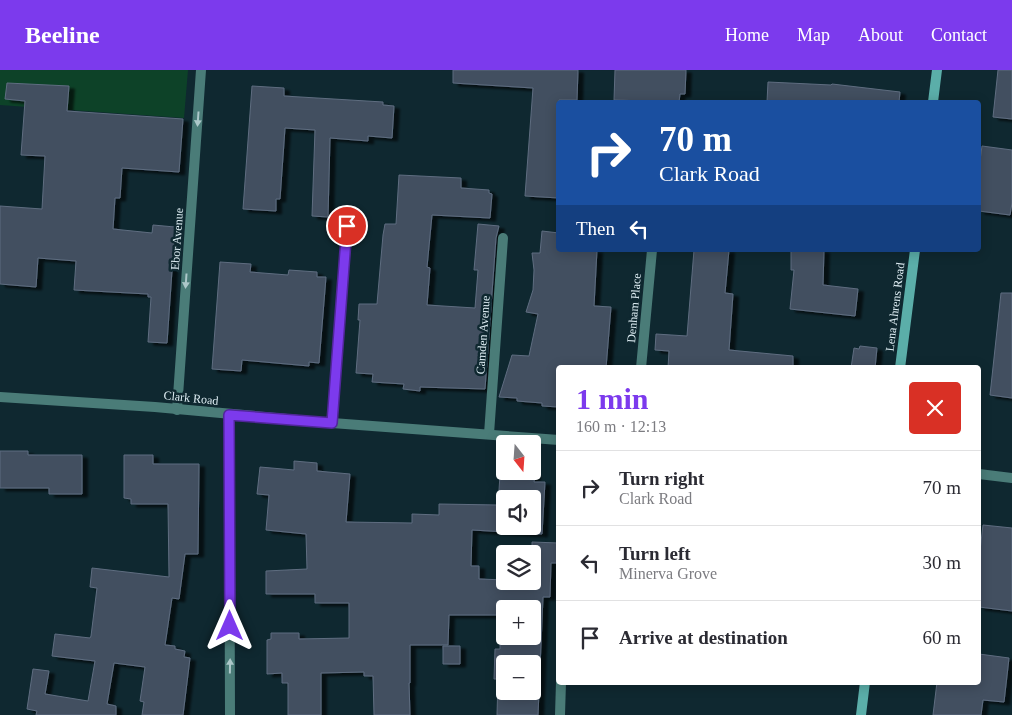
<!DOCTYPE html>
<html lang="en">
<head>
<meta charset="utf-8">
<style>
  body { margin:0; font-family:"Times New Roman",serif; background:#f7f7f7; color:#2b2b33; height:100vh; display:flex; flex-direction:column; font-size:19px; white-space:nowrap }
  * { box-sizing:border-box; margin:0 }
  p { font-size:16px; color:#7c7c81 }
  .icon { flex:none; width:28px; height:28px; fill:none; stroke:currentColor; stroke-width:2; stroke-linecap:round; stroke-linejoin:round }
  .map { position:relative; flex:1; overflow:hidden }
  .side { position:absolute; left:556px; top:295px; width:425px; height:320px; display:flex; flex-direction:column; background:#fff; border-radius:5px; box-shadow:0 2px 12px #0003 }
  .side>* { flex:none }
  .hud { position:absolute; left:556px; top:30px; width:425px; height:152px; border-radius:5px; box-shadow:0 2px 12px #0003; background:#1a4fa0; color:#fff; overflow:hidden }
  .needle { width:32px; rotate:163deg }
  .fabs { position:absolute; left:496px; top:365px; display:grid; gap:10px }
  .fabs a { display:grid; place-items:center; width:45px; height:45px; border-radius:5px; background:#fff; box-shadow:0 2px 12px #0003; font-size:25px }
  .pin { position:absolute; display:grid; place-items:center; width:42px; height:42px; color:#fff; margin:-21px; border:2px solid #fff; border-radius:50%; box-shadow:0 1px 5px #0007 }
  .me { position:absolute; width:55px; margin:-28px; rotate:0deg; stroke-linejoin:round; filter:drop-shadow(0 0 4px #0008) }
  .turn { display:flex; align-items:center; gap:18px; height:105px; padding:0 20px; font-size:22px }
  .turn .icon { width:65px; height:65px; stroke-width:2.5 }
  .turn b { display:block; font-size:35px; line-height:42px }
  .then { display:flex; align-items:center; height:48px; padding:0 20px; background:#0003; gap:10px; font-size:19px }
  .round { display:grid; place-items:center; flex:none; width:52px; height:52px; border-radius:5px; background:#f7f7f7 }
  .summary { display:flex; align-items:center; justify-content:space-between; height:85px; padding:0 20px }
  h1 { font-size:30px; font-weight:700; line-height:38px; color:#7c3aed }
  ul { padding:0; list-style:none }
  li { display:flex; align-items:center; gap:15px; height:75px; padding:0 20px; border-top:1px solid #e1e1e2 }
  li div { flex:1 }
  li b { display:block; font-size:19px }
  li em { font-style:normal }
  header { display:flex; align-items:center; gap:30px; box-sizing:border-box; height:70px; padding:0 25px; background:#7c3aed; color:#fff }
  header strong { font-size:24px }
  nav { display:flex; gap:28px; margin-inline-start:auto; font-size:18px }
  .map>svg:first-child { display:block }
  .green { fill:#0d4228 }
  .building { fill:#424f61; stroke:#5f6d80; fill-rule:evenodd; filter:url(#shadow) }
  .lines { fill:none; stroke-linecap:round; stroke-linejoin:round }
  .minor { stroke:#4a7c78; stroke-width:10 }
  .tertiary { stroke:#4a7c78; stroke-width:10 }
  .secondary { stroke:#5baea9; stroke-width:10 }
  .oneway { fill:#acc7c9 }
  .route-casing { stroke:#51269a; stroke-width:12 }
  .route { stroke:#7c3aed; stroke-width:9 }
  .labels { text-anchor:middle; stroke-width:5; stroke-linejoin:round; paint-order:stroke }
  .street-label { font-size:12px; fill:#e0eff5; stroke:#0f2830 }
</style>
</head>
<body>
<header>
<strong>Beeline</strong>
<nav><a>Home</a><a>Map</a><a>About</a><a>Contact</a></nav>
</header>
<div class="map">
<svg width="1012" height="645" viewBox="0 0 1012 645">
  <defs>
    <filter id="shadow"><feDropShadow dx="5.5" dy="3" stdDeviation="1" flood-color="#0009"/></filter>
  </defs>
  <rect width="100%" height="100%" fill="#0f2830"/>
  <path class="green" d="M0 0H188L184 48 0 35Z"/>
  <path class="building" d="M453 0H578L577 30H559V128L525 126 533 18 453 13Z
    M615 0H686L685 24H680L679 32 614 30Z
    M998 0H1012V49L993 47Z
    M768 12 831 15 832 14 900 22 899 32H767Z
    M7 13 69 16 67 41 183 49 179 102 122 98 120 128H115L113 159 152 163 153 155 175 157 167 273 148 272 151 227H148V224L74 220 76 191 38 188 36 217 0 214V136L42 139 45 86 21 85 25 31 5 29Z
    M252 16 284 18V26L383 32V35L394 36 392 68 368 66V71L330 68 328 147 312 146 315 60 285 58 280 129H276V141L243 139Z
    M982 76 1012 80V133L1010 145 979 141V98Z
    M399 105 461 108V118L489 120V123L492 124 490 148 432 145 427 197 430 198 427 235 475 238 478 200H474L478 154 499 156 496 168 485 319 420 317V321L403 319 404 314 372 312 373 304 356 303 360 250H358L359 234H377L383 165 385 154H396Z
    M542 161 559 163V180H597L594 236 611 237 606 298H559V337L542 336V333L517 331V328L499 327 512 285 529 286 538 244 526 242 533 220 534 200 532 183H540Z
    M694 180H729L725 223 733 224 729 280 793 286V298H668L669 281 655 280 656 264 687 266Z
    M791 180H824L823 215 858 219 855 246 790 239 794 200H791Z
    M220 192 251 194 250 202 288 205 289 200 317 202V207H326L319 293 309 292V296L242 290 241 301 212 299Z
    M1001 223H1012V328L990 325Z
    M860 276 877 278 875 298H851L854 278 859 279Z
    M0 381H28V385H82V424H49V418H0Z
    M124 385H153V394H199L198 484H185L179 529 172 528 165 575 175 576V579L185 581 184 587 190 588 183 645H142L144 632 140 631 145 597 114 593 107 634 116 636V645H36L37 641 27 639 33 599 49 601 45 624 88 631 95 591 52 586 55 564 90 568 91 566 97 518 90 517 92 498 169 507 168 434H131V429L124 428Z
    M294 391 317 393V401L350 404 346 452 412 453V444L439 445V434L498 435 500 405 518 406 519 403 535 404 534 412H545L542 464 472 460 471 496H479V509L532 511V472L559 473V493H551L550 527H543L538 645H497L498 609H494L495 579H500V545H449L448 575H410V613H409L410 645H374L373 606H364V602L321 603V645H288V613H282V603L267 604V570L271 569V563H299V569L349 568V533H315V524H266V501L307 499 306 464 266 460 269 425 257 424 260 397 294 400ZM505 429H532V456H505ZM505 539H532V566H505ZM505 594H532V621H505Z
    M983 455 1012 458V541L979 537V489Z
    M443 576H460V594H443Z
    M979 584 1009 588 1004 632 983 630 981 645H933L937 612H979Z"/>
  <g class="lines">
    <path class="minor" d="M641 298 652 180
      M177 340 201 0
      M229 345 230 645
      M332 353 347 156
      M489 364 503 168
      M560 645 561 612"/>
    <path class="tertiary" d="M0 327 155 337 332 353 559 370
      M979 404 1012 408"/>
    <path class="secondary" d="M933 32 937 0
      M900 298 915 180
      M861 645 865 612"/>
  </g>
  <defs><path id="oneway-solid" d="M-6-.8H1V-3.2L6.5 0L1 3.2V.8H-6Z" transform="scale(1.25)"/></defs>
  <g class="oneway">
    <use href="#oneway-solid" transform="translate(198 49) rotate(94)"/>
    <use href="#oneway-solid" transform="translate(186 211) rotate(94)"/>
    <use href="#oneway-solid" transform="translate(230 596) rotate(-89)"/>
  </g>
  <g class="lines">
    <g class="route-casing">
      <path id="route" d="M230 556 229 345 332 353 347 156"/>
    </g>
    <use href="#route" class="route"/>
  </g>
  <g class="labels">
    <g class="street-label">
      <text transform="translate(177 169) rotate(-86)" y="4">Ebor Avenue</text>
      <text transform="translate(895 237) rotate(-83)" y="4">Lena Ahrens Road</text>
      <text transform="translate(634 238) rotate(-85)" y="4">Denham Place</text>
      <text transform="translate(483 265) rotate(-86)" y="4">Camden Avenue</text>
      <text transform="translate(191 328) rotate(6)" y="4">Clark Road</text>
    </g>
  </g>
</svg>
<div class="fabs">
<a><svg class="needle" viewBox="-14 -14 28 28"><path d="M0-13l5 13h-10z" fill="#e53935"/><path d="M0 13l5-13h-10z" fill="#7c7c81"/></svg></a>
<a><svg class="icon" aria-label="sound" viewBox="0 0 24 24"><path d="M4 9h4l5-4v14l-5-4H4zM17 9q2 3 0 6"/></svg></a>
<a><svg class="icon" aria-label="layers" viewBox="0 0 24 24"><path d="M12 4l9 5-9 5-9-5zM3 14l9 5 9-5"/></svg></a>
<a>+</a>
<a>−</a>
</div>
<div class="pin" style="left:347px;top:156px;background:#d93025"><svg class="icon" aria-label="arrive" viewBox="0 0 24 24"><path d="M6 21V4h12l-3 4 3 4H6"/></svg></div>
<svg class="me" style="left:230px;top:556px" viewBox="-20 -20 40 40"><path d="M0-17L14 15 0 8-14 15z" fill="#7c3aed" stroke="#fff" stroke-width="4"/></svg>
<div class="hud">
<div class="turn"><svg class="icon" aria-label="right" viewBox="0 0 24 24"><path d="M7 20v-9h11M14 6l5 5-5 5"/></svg><div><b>70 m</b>Clark Road</div></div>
<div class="then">Then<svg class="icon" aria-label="left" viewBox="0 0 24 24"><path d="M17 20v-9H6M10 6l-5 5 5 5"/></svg></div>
</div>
<section class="side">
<div class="summary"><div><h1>1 min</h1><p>160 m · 12:13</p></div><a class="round" style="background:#d93025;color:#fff"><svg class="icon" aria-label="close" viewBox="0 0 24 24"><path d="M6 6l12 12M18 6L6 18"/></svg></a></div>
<ul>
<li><svg class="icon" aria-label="right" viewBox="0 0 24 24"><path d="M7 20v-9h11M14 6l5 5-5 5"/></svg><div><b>Turn right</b><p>Clark Road</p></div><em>70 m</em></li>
<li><svg class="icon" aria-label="left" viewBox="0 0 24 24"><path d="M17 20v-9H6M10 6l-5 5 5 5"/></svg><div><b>Turn left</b><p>Minerva Grove</p></div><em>30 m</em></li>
<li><svg class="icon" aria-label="arrive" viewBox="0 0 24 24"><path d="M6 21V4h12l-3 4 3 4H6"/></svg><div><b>Arrive at destination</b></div><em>60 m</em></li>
</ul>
</section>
</div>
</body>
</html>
